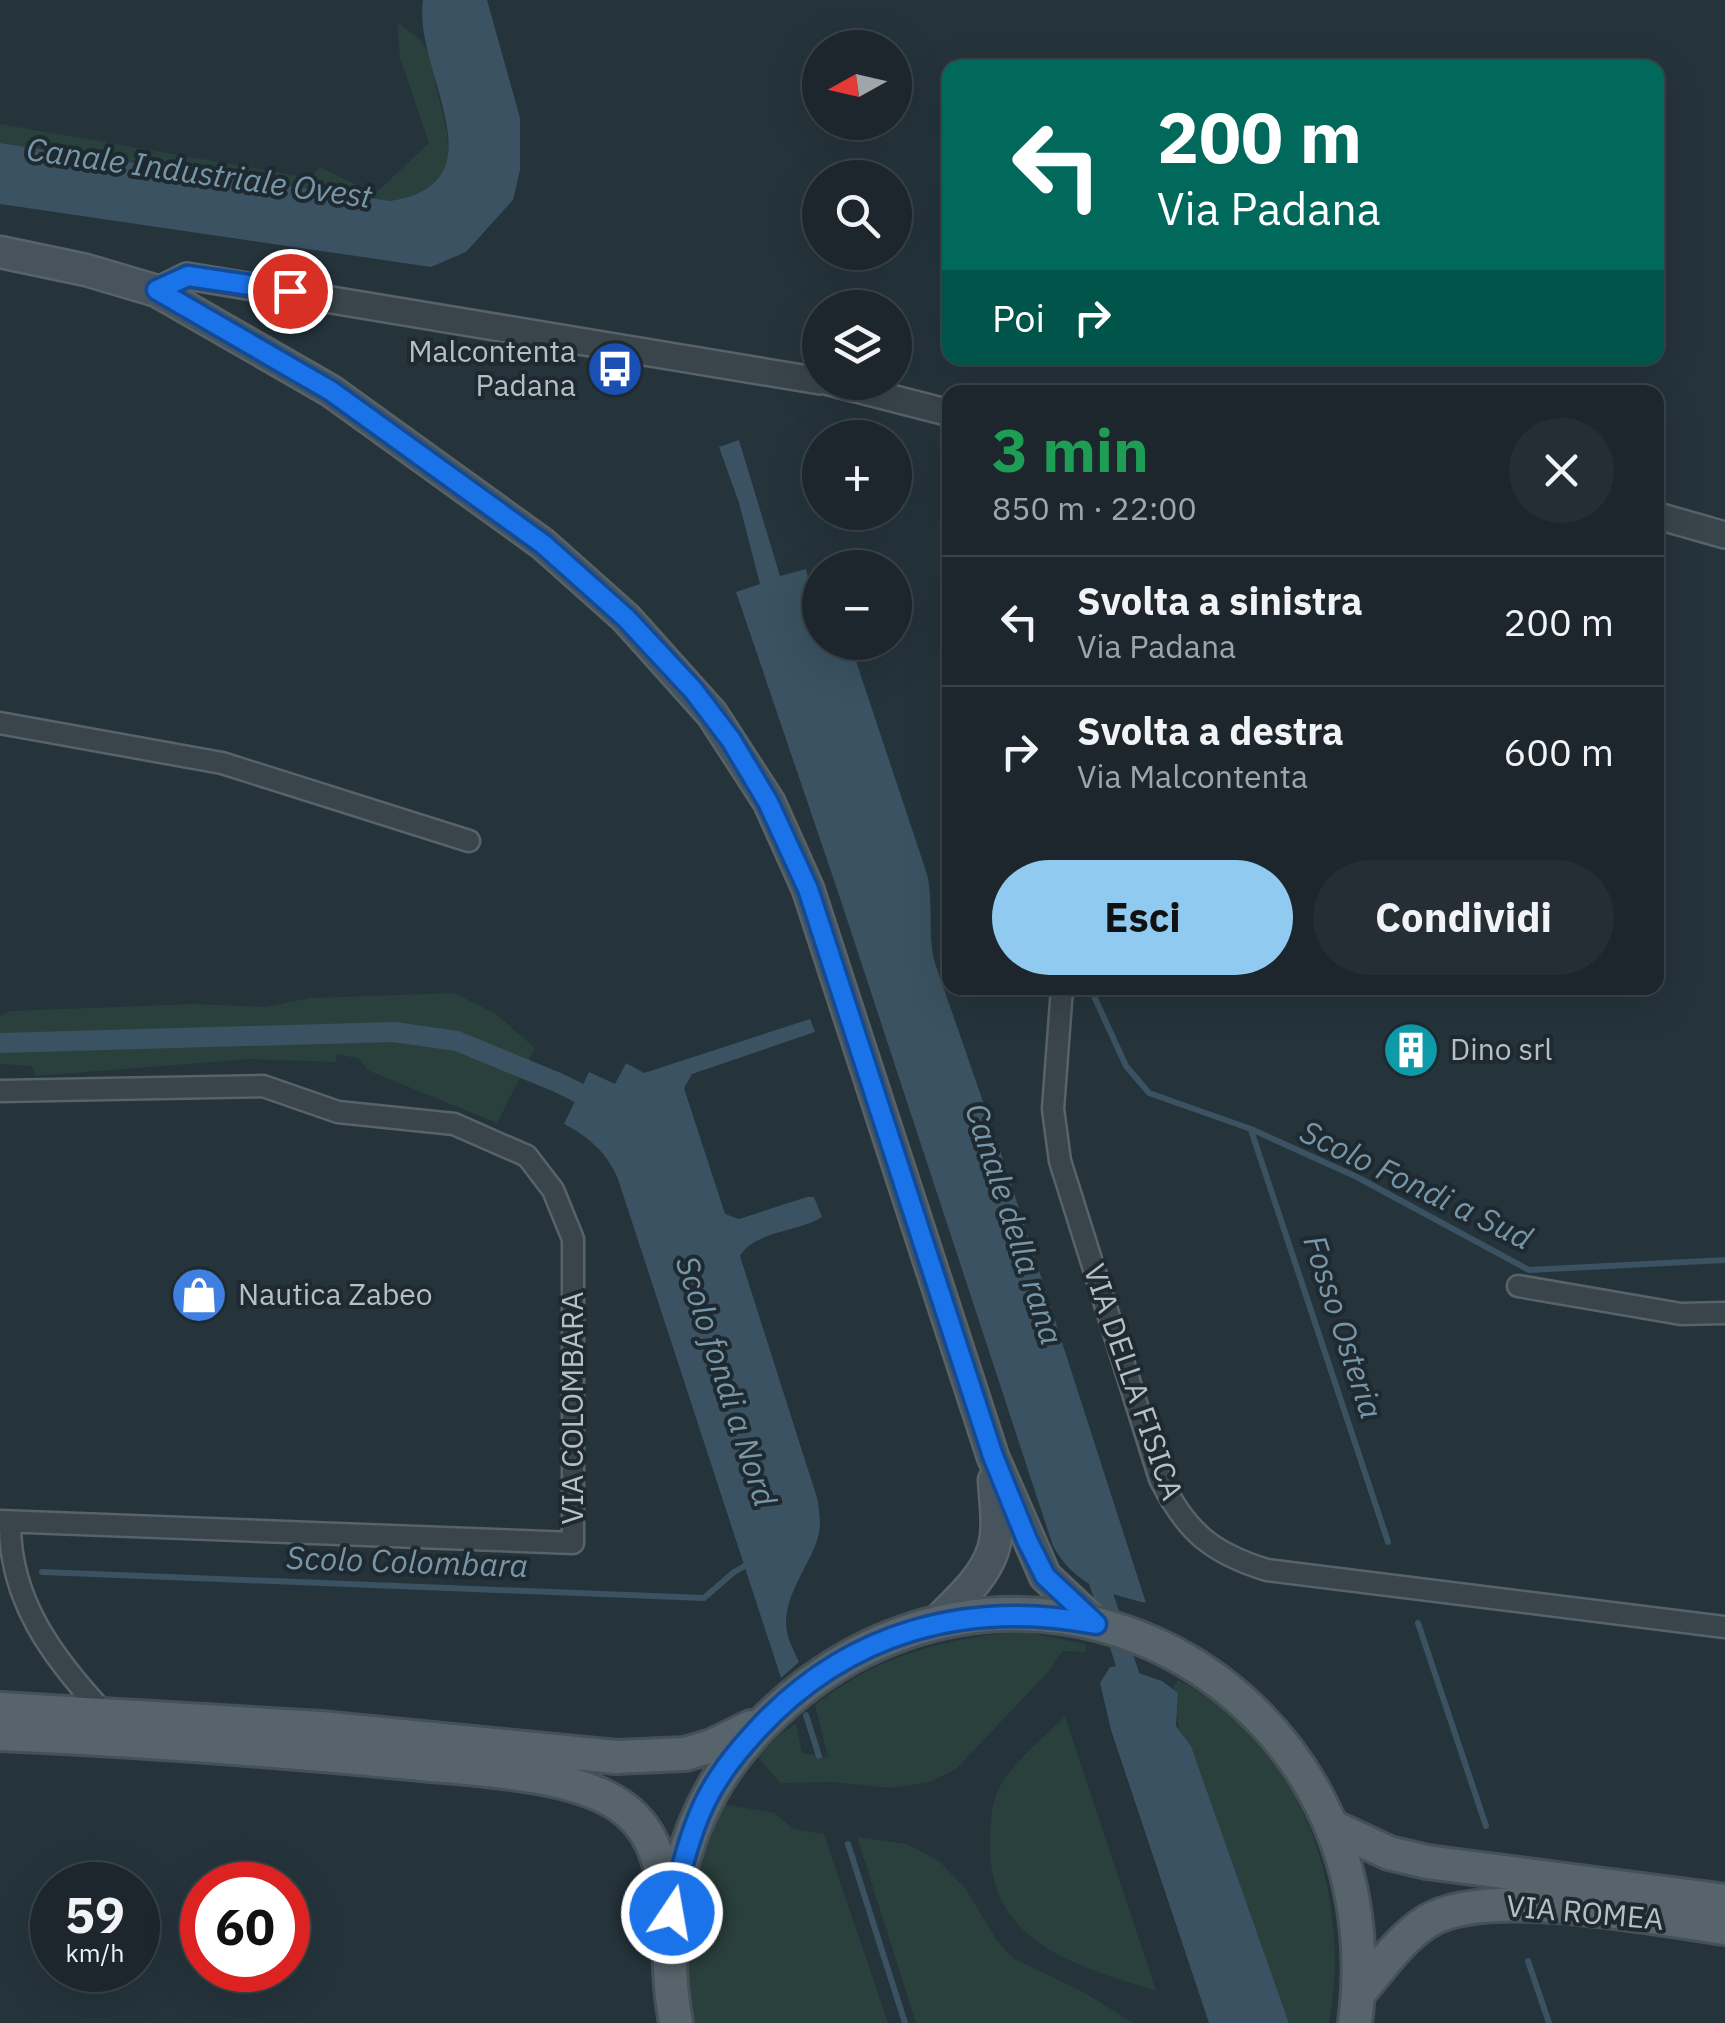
<!DOCTYPE html>
<html lang="it">
<head>
<meta charset="utf-8">
<style>
  body { margin:0; font-family:"IBM Plex Sans",sans-serif; background:#252e34; color:#f1f3f6; height:100vh; display:flex; flex-direction:column; font-size:38px; white-space:nowrap }
  * { box-sizing:border-box; margin:0 }
  p { font-size:32px; color:#a0a5a9 }
  .icon { flex:none; width:55px; height:55px; fill:none; stroke:currentColor; stroke-width:2; stroke-linecap:round; stroke-linejoin:round }
  .map { position:relative; flex:1; overflow:hidden }
  .drawer { position:absolute; left:942px; top:385px; width:722px; height:610px; display:flex; flex-direction:column; background:#1c262c; border-radius:20px; box-shadow:0 10px 40px #0002,0 0 0 2px #3a4348 }
  .drawer>* { flex:none }
  .banner { position:absolute; left:942px; top:60px; width:722px; height:305px; border-radius:20px; box-shadow:0 10px 40px #0002,0 0 0 2px #3a4348; background:#00695c; color:#fff; overflow:hidden }
  .needle { width:65px; rotate:262deg }
  .tools { position:absolute; left:802px; top:30px; display:grid; gap:20px }
  .tools a { display:grid; place-items:center; width:110px; height:110px; border-radius:50%; background:#1c262c; box-shadow:0 10px 40px #0002,0 0 0 2px #3a4348; font-size:50px }
  .speed { position:absolute; left:30px; top:1862px; display:flex; gap:20px; font-size:50px; font-weight:700; text-align:center }
  .speed>* { display:grid; place-content:center; width:130px; height:130px; border-radius:50%; background:#1c262c; box-shadow:0 10px 40px #0002,0 0 0 2px #3a4348; line-height:1 }
  .speed small { font-size:25px; font-weight:400 }
  .speed .limit { border:15px solid #d22; background:#fff; color:#111 }
  .pin { position:absolute; display:grid; place-items:center; width:85px; height:85px; color:#fff; margin:-42px; border:5px solid #fff; border-radius:50%; box-shadow:0 2px 10px #0007 }
  .me { position:absolute; width:110px; margin:-55px; rotate:12deg; stroke-linejoin:round; filter:drop-shadow(0 0 8px #0008) }
  .turn { display:flex; align-items:center; gap:35px; height:210px; padding:0 50px; font-size:45px }
  .turn .icon { width:130px; height:130px; stroke-width:2.5 }
  .turn b { display:block; font-size:70px; line-height:85px }
  .then { display:flex; align-items:center; height:95px; padding:0 50px; background:#0003; gap:20px; font-size:38px }
  .round { display:grid; place-items:center; flex:none; width:105px; height:105px; border-radius:52px; background:#252e34 }
  .overview { display:flex; align-items:center; justify-content:space-between; height:170px; padding:0 50px }
  h1 { font-size:60px; font-weight:700; line-height:75px; color:#1e9e55 }
  .cta { display:flex; gap:20px; margin-top:auto; padding:20px 50px }
  .cta a { flex:1; height:115px; border-radius:60px; background:#90caf0; color:#111; font-size:40px; font-weight:700; line-height:115px; text-align:center }
  .cta a+a { background:#252e34; color:#f1f3f6 }
  ul { padding:0; list-style:none }
  li { display:flex; align-items:center; gap:30px; height:130px; padding:0 50px; border-top:2px solid #3a4348 }
  li div { flex:1 }
  li b { display:block; font-size:38px }
  li em { font-style:normal }
  .map>svg:first-child { display:block }
  .green { fill:#2a403c }
  .water { fill:#3a5261 }
  .lines { fill:none; stroke-linecap:round; stroke-linejoin:round }
  .stream { stroke:#3a5261; stroke-width:6 }
  .canal { stroke:#3a5261; stroke-width:20 }
  .minor-casing { stroke:#576269; stroke-width:25 }
  .tertiary-casing { stroke:#576269; stroke-width:30 }
  .secondary-casing { stroke:#576269; stroke-width:35 }
  .primary-casing { stroke:#455057; stroke-width:38 }
  .minor { stroke:#39444b; stroke-width:20 }
  .tertiary { stroke:#39444b; stroke-width:25 }
  .secondary { stroke:#47545e; stroke-width:30 }
  .primary { stroke:#57646b; stroke-width:32 }
  .route-casing { stroke:#114b97; stroke-width:25 }
  .route { stroke:#1a73e8; stroke-width:18 }
  .labels { text-anchor:middle; stroke-width:8; stroke-linejoin:round; paint-order:stroke }
  .poi-label { font-size:30px; fill:#b4bfc6; stroke:#1e2930; text-anchor:start }
  .street-label { font-size:30px; fill:#b4bfc6; stroke:#1e2930 }
  .water-label { font-size:32px; font-style:italic; fill:#7796a8; stroke:#1e2930 }
</style>
</head>
<body>
<div class="map">
<svg width="1725" height="2023" viewBox="0 0 1725 2023">
  <rect width="100%" height="100%" fill="#25333b"/>
  <path class="green" d="M397 22C405 28 416 35 422 42 432 55 434 80 438 95 454 151 460 190 390 201L0 143V124L310 178 320 167 358 186 379 190 429 143 400 58Z
    M454 993 496 1014 535 1048 497 1123 367 1070 360 1059 337 1054 336 1062 250 1059 36 1076 32 1066 0 1064V1017L10 1011 194 1004 265 1007 311 998Z
    M1021 1631 1086 1644 1085 1652 1063 1651 1049 1671 956 1769 930 1782 890 1788 834 1782 780 1783 758 1757 780 1734 796 1724 802 1753 828 1757 815 1705C879 1655 940 1640 1021 1631Z
    M1178 1680C1302 1742 1353 1894 1329 2023H1289L1191 1746C1166 1719 1185 1708 1173 1687Z
    M1065 1716 1156 1991C1080 1967 992 1945 990 1850 990 1831 990 1808 998 1790 1013 1761 1043 1739 1065 1716Z
    M723 1804 775 1813 793 1829 824 1834 888 2023H694L685 1969 692 1891Z
    M857 1837 907 1844 939 1861 965 1888 998 1942 1013 1958 1085 1993 1133 2023H916Z"/>
  <path class="water" d="M423 0H487L520 118V170L513 200 466 252 431 267 0 204V143L390 201C506 183 412 71 423 0Z
    M739 440 780 576 806 569 808 578 820 597V642L850 643 927 874C934 904 927 933 935 963L1005 1165 1146 1603C1105 1593 1075 1585 1053 1546L838 892 736 592 760 584 739 503 719 447Z
    M810 1019 815 1032 692 1074 684 1088 725 1214 739 1219 807 1197H814L822 1217C799 1232 754 1231 740 1256L818 1501C819 1512 821 1523 819 1533 813 1563 780 1597 787 1632 789 1642 795 1653 799 1662L781 1678 618 1179C608 1154 588 1136 564 1124L589 1072 615 1084 626 1063 644 1073Z
    M1118 1666 1162 1681 1178 1693 1176 1726 1191 1746 1289 2023H1209L1111 1730 1100 1683 1110 1667Z"/>
  <g class="lines">
    <path class="stream" d="M1093 994 1126 1066 1149 1093 1251 1129 1357 1177 1529 1270 1725 1260
      M1251 1130 1388 1542
      M42 1572 704 1598 734 1572 748 1564
      M1418 1623 1486 1826
      M806 1715 819 1756
      M848 1844 905 2023
      M1528 1961 1549 2023"/>
    <path class="canal" d="M0 1043 394 1032 457 1041 559 1083 603 1105
      M1094 1567 1135 1692"/>
    <g class="minor-casing">
      <path id="minor" d="M0 723 222 763 469 841
        M1062 988 1053 1109 1060 1161 1160 1479C1186 1531 1211 1553 1267 1570L1725 1627
        M0 1091 263 1086 338 1112 454 1124 527 1156 553 1190 573 1239V1543L0 1521
        M1518 1286 1681 1314 1725 1313
        M10 1522C9 1600 53 1658 104 1713"/>
    </g>
    <g class="tertiary-casing">
      <path id="tertiary" d="M157 291 187 276 820 381
        M829 382 950 413
        M1658 516 1725 535"/>
    </g>
    <g class="secondary-casing">
      <path id="secondary" d="M0 252 86 270 157 291 331 391 543 544 626 618 712 714 769 802 808 889 993 1457 1045 1576 1096 1624
        M935 1624C955 1603 984 1579 993 1550 1000 1529 995 1502 994 1480"/>
    </g>
    <g class="primary-casing">
      <path id="primary" d="M0 1709 321 1728 616 1757 685 1754 712 1746 751 1727
        M0 1734C137 1740 274 1750 411 1763 470 1769 570 1772 619 1805 655 1829 660 1864 669 1903
        M1333 1827 1389 1853 1427 1862 1725 1901
        M1358 1994C1379 1970 1400 1938 1428 1921 1488 1885 1653 1918 1725 1928
        M676 2023C657 1920 682 1811 753 1734 996 1472 1401 1670 1355 2023"/>
    </g>
    <use href="#minor" class="minor"/>
    <use href="#tertiary" class="tertiary"/>
    <use href="#secondary" class="secondary"/>
    <use href="#primary" class="primary"/>
  </g>
  <g class="lines">
    <g class="route-casing">
      <path id="route" d="M290 291 188 276 157 290 331 391 543 544 626 618 693 690 731 740 768 802 808 889 993 1456 1027 1540 1045 1576 1096 1624C967 1599 847 1632 757 1730 736 1753 718 1775 704 1804 688 1839 679 1875 672 1913"/>
    </g>
    <use href="#route" class="route"/>
  </g>
  <defs>
    <g id="bus-disc" transform="scale(2.875)"><circle r="9.5" fill="#1a4fb4" stroke="#1e2930"/><path d="M-5-6H5V4H4V6H2V4H-2V6H-4V4H-5ZM-3.5-4V0h7V-4ZM-3.5 1.2v1.5H-2V1.2ZM2 1.2v1.5H3.5V1.2Z" fill="#fff"/></g>
    <g id="building-disc" transform="scale(2.875)"><circle r="9.5" fill="#0f9aa8" stroke="#1e2930"/><path d="M-4-6H4V6H1V3H-1V6H-4ZM-2.5-4.3h1.7v1.8h-1.7ZM.8-4.3h1.7v1.8H.8ZM-2.5-1h1.7V.8h-1.7ZM.8-1h1.7V.8H.8Z" fill="#fff"/></g>
    <g id="shop-disc" transform="scale(2.875)"><circle r="9.5" fill="#3f7fe0" stroke="#1e2930"/><path d="M-5-2.5h2.3a2.7 3.5 0 0 1 5.4 0H5L5.5 6h-11ZM-1.5-2.5h3a1.5 2.3 0 0 0-3 0Z" fill="#fff"/></g>
  </defs>
  <g fill-rule="evenodd">
    <use href="#bus-disc" x="615" y="369"/>
    <use href="#building-disc" x="1411" y="1050"/>
    <use href="#shop-disc" x="199" y="1295"/>
  </g>
  <g class="labels">
    <g class="poi-label">
      <text x="576" y="362" text-anchor="end">Malcontenta<tspan x="576" dy="34">Padana</tspan></text>
      <text x="1450" y="1060">Dino srl</text>
      <text x="238" y="1305">Nautica Zabeo</text>
    </g>
    <g class="street-label">
      <text transform="translate(1133 1382) rotate(71)" y="10">VIA DELLA FISICA</text>
      <text transform="translate(573 1408) rotate(-90)" y="10">VIA COLOMBARA</text>
      <text transform="translate(1585 1913) rotate(5)" y="10">VIA ROMEA</text>
    </g>
    <g class="water-label">
      <text transform="translate(199 173) rotate(8)" y="11">Canale Industriale Ovest</text>
      <text transform="translate(1416 1185) rotate(26)" y="11">Scolo Fondi a Sud</text>
      <text transform="translate(1014 1224) rotate(72)" y="11">Canale della rana</text>
      <text transform="translate(1343 1327) rotate(72)" y="11">Fosso Osteria</text>
      <text transform="translate(726 1381) rotate(72)" y="11">Scolo fondi a Nord</text>
      <text transform="translate(407 1562) rotate(2)" y="11">Scolo Colombara</text>
    </g>
  </g>
</svg>
<div class="tools">
<a><svg class="needle" viewBox="-14 -14 28 28"><path d="M0-13l5 13h-10z" fill="#e53935"/><path d="M0 13l5-13h-10z" fill="#a0a5a9"/></svg></a>
<a><svg class="icon" aria-label="search" viewBox="0 0 24 24"><circle cx="10" cy="10" r="6"/><path d="M15 15l6 6"/></svg></a>
<a><svg class="icon" aria-label="layers" viewBox="0 0 24 24"><path d="M12 4l9 5-9 5-9-5zM3 14l9 5 9-5"/></svg></a>
<a>+</a>
<a>−</a>
</div>
<div class="speed"><div>59<small>km/h</small></div><div class="limit">60</div></div>
<div class="pin" style="left:290px;top:291px;background:#d93025"><svg class="icon" aria-label="arrive" viewBox="0 0 24 24"><path d="M6 21V4h12l-3 4 3 4H6"/></svg></div>
<svg class="me" style="left:672px;top:1913px" viewBox="-20 -20 40 40"><circle r="17" fill="#1a73e8" stroke="#fff" stroke-width="3"/><path d="M0-11L8 9 0 5-8 9z" fill="#fff"/></svg>
<div class="banner">
<div class="turn"><svg class="icon" aria-label="left" viewBox="0 0 24 24"><path d="M17 20v-9H6M10 6l-5 5 5 5"/></svg><div><b>200 m</b>Via Padana</div></div>
<div class="then">Poi<svg class="icon" aria-label="right" viewBox="0 0 24 24"><path d="M7 20v-9h11M14 6l5 5-5 5"/></svg></div>
</div>
<section class="drawer">
<div class="overview"><div><h1>3 min</h1><p>850 m · 22:00</p></div><a class="round"><svg class="icon" aria-label="close" viewBox="0 0 24 24"><path d="M6 6l12 12M18 6L6 18"/></svg></a></div>
<ul>
<li><svg class="icon" aria-label="left" viewBox="0 0 24 24"><path d="M17 20v-9H6M10 6l-5 5 5 5"/></svg><div><b>Svolta a sinistra</b><p>Via Padana</p></div><em>200 m</em></li>
<li><svg class="icon" aria-label="right" viewBox="0 0 24 24"><path d="M7 20v-9h11M14 6l5 5-5 5"/></svg><div><b>Svolta a destra</b><p>Via Malcontenta</p></div><em>600 m</em></li>
</ul>
<div class="cta"><a>Esci</a><a>Condividi</a></div>
</section>
</div>
</body>
</html>
